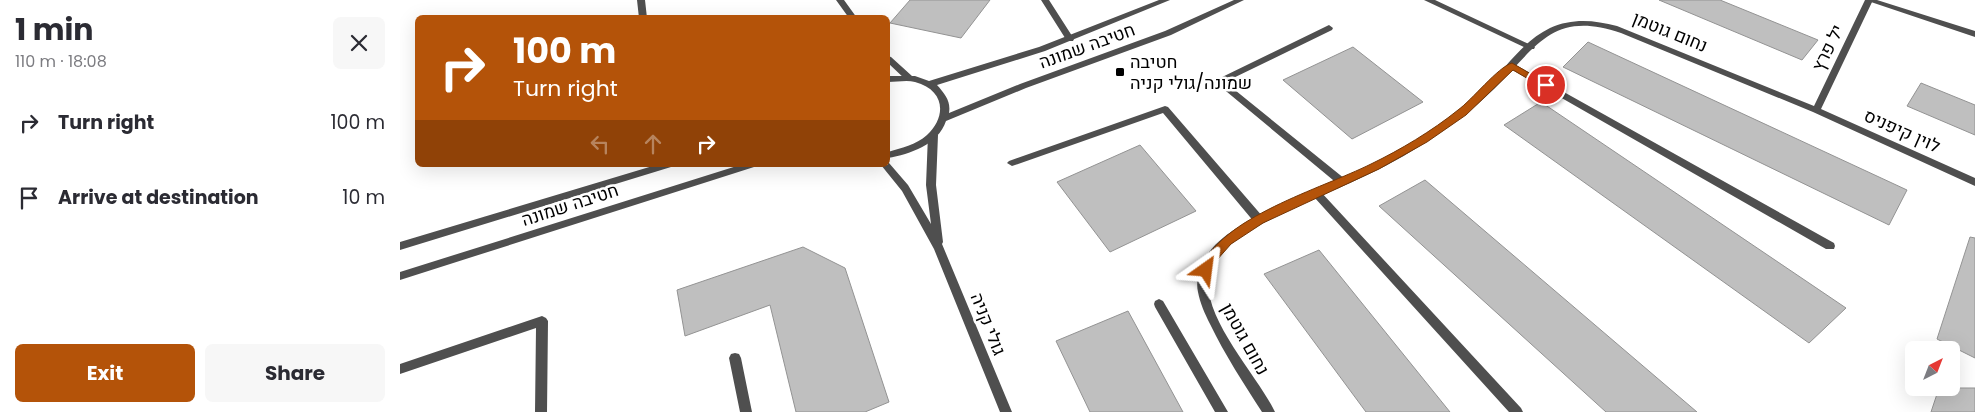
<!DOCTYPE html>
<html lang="en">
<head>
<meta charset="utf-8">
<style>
  body { margin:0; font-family:Poppins,Heebo,sans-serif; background:#f7f7f7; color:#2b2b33; height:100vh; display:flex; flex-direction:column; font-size:19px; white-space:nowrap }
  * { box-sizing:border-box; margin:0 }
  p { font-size:16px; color:#7c7c81 }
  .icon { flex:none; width:28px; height:28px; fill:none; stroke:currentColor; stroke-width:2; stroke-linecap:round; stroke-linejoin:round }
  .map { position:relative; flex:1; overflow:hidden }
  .details { display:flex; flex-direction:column; background:#fff; width:400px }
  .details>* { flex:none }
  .guide { position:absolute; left:15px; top:15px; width:475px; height:152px; border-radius:8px; box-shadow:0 5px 20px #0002; background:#b45309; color:#fff; overflow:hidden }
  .needle { width:32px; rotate:42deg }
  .tools { position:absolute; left:1505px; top:341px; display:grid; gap:10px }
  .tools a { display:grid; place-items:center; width:55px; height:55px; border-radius:8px; background:#fff; box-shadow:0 5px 20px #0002; font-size:25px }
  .pin { position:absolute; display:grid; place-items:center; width:42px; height:42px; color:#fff; margin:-21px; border:2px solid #fff; border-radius:50%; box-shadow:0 1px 5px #0007 }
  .me { position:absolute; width:55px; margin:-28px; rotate:31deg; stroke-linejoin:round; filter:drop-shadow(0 0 4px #0008) }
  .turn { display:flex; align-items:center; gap:18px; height:105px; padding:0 15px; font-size:22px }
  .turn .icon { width:65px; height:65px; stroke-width:2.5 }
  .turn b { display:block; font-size:35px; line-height:42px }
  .lanes { display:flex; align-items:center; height:48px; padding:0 15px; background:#0003; justify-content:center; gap:25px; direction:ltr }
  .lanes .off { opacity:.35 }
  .round { display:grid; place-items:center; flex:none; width:52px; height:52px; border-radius:8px; background:#f7f7f7 }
  .head { display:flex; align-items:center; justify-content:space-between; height:85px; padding:0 15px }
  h1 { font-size:30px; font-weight:700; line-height:38px }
  .cta { display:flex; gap:10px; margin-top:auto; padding:10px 15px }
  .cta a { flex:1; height:58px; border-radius:8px; background:#b45309; color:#fff; font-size:20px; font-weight:700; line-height:58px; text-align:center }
  .cta a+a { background:#f7f7f7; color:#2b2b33 }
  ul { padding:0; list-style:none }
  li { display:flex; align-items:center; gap:15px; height:75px; padding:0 15px }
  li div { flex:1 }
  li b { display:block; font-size:19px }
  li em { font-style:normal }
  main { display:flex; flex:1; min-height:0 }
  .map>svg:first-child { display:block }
  .building { fill:#bfbfbf; stroke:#939393 }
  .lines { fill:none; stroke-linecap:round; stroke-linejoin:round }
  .service { fill:#4f4f4f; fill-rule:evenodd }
  .minor { fill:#4f4f4f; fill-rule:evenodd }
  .tertiary { fill:#4f4f4f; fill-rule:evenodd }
  .route { fill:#b45309; stroke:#753606 }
  .poi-dot { fill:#000; stroke:#fff; stroke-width:2 }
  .labels { text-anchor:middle; stroke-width:5; stroke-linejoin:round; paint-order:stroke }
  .street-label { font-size:18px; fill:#000; stroke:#fff }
  .poi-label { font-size:18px; fill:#000; stroke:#fff; text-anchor:start }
</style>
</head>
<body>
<main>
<section class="details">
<div class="head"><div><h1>1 min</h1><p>110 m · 18:08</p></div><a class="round"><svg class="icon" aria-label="close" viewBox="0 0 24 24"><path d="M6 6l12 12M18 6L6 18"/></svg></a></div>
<ul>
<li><svg class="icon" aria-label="right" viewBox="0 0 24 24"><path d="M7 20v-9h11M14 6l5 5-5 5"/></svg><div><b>Turn right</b></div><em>100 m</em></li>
<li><svg class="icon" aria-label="arrive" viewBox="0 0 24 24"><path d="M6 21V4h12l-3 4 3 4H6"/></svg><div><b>Arrive at destination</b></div><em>10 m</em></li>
</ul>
<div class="cta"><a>Exit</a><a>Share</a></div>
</section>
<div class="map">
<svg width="1575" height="412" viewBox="0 0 1575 412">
  <rect width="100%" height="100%" fill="#fff"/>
  <path class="building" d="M510 0H590L561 38 490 23Z
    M1259 0H1320L1418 40 1402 60Z
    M1188 42 1507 190 1489 225 1163 67Z
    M953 47 1023 102 952 139 883 80Z
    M1521 83 1575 105V135L1507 106Z
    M1141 102 1446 308 1409 343 1104 125Z
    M740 145 796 211 710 252 657 182Z
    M1025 180 1297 412H1206L979 206Z
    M1570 237 1575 238V358L1537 339Z
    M403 247 445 268 489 402 465 412H396L370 305 285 336 277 290Z
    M919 250 1050 412H966L864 274Z
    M728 311 783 412H690L656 341Z
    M1539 388H1575V412H1531Z"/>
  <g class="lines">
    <path class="service" d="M237 0H245L247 18H239Z
      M641 0H649L674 39 673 41H667Z
      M1024 0H1035L1135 47 1134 49H1128Z
      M929 25 933 28 932 30 825 82 945 179 947 182 945 185H939L815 82 816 80Z
      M1112 63 1434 243 1435 246 1434 249H1426L1109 68 1108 66Z
      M765 106 768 107 863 217 864 220 863 223H855L763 113 615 165 612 166 607 163 609 161Z
      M917 190 920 191 1121 408 1123 412H1109L914 197 912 194 914 191Z
      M759 299 763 301 828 412H815L755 307 754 304 755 301Z
      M142 316 146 318 148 321 147 412H135L136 328 0 374V364Z
      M335 353 339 354 341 358 352 412H340L329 358 331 354Z"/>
    <path class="minor" d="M436 0H444L457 18H449Z
      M1465 0H1473L1421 109 1575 178V186L1413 112 1221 33C1153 10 1137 46 1095 88 1073 110 1047 129 1020 146 998 160 974 172 950 183 915 199 826 232 811 268 794 310 858 375 875 412H862C844 384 825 355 810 324 805 314 800 303 798 292 796 283 798 275 801 266 816 231 859 217 891 202 921 188 951 175 981 160 1019 140 1055 116 1086 87 1107 67 1123 41 1150 28 1172 18 1194 20 1217 26L1414 106Z
      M488 56 491 57 512 76 513 78 512 80H506L488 63Z
      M533 132 538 135 536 185 543 242 542 244 612 412H600L534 249 502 191 481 165H488V162L489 163 508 185 531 224 526 185 528 135Z"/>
    <path class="tertiary" d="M759 0H770L645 51 537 85C545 94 551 101 549 113L620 84 765 31 834 0H844L771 35 626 88 546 121C538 145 510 154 488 158V152C501 148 516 145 527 135 547 116 545 90 515 82 507 80 497 82 488 82V76H515L529 81 639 47Z
      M1465 0H1477L1575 31V37Z
      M256 165H273L271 167 0 250V242Z
      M340 165H356L354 167 0 280V272Z"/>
  </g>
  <path class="route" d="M1112 63 1150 85 1149 87H1142L1113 70 1066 115 1027 142 979 169 863 223 831 244 816 261 811 274H802L800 270C820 217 921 189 971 164 1000 150 1032 131 1058 110 1072 100 1098 67 1112 63Z"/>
  <rect class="poi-dot" x="715" y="67" width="10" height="10" rx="2.5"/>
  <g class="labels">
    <g class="street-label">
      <text transform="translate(1270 32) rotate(22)" y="6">נחום גוטמן</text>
      <text transform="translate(687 46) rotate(-20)" y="6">חטיבה שמונה</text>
      <text transform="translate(1428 48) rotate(-64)" y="6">יל פרץ</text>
      <text transform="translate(1502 131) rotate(24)" y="6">לוין קיפניס</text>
      <text transform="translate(170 205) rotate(-18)" y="6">חטיבה שמונה</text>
      <text transform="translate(588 324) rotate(68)" y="6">גולי קניה</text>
      <text transform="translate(845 339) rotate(61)" y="6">נחום גוטמן</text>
    </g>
    <g class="poi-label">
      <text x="730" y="68">חטיבה<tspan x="730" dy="21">שמונה/גולי קניה</tspan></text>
    </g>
  </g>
</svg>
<div class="tools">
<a><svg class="needle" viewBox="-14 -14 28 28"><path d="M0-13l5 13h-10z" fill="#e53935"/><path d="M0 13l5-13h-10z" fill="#7c7c81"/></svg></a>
</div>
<div class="pin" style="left:1146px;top:85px;background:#d93025"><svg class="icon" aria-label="arrive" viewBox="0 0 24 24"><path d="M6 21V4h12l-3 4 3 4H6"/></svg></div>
<svg class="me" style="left:806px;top:270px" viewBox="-20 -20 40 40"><path d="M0-17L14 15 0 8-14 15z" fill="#b45309" stroke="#fff" stroke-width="4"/></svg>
<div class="guide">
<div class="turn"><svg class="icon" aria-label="right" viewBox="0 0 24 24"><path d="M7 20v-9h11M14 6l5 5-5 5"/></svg><div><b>100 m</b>Turn right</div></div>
<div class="lanes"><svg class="icon off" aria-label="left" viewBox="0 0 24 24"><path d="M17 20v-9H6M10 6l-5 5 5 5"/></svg><svg class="icon off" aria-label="ahead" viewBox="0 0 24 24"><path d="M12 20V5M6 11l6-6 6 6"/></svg><svg class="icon" aria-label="right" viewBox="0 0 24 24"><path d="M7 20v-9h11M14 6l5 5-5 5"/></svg></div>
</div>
</div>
</main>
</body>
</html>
